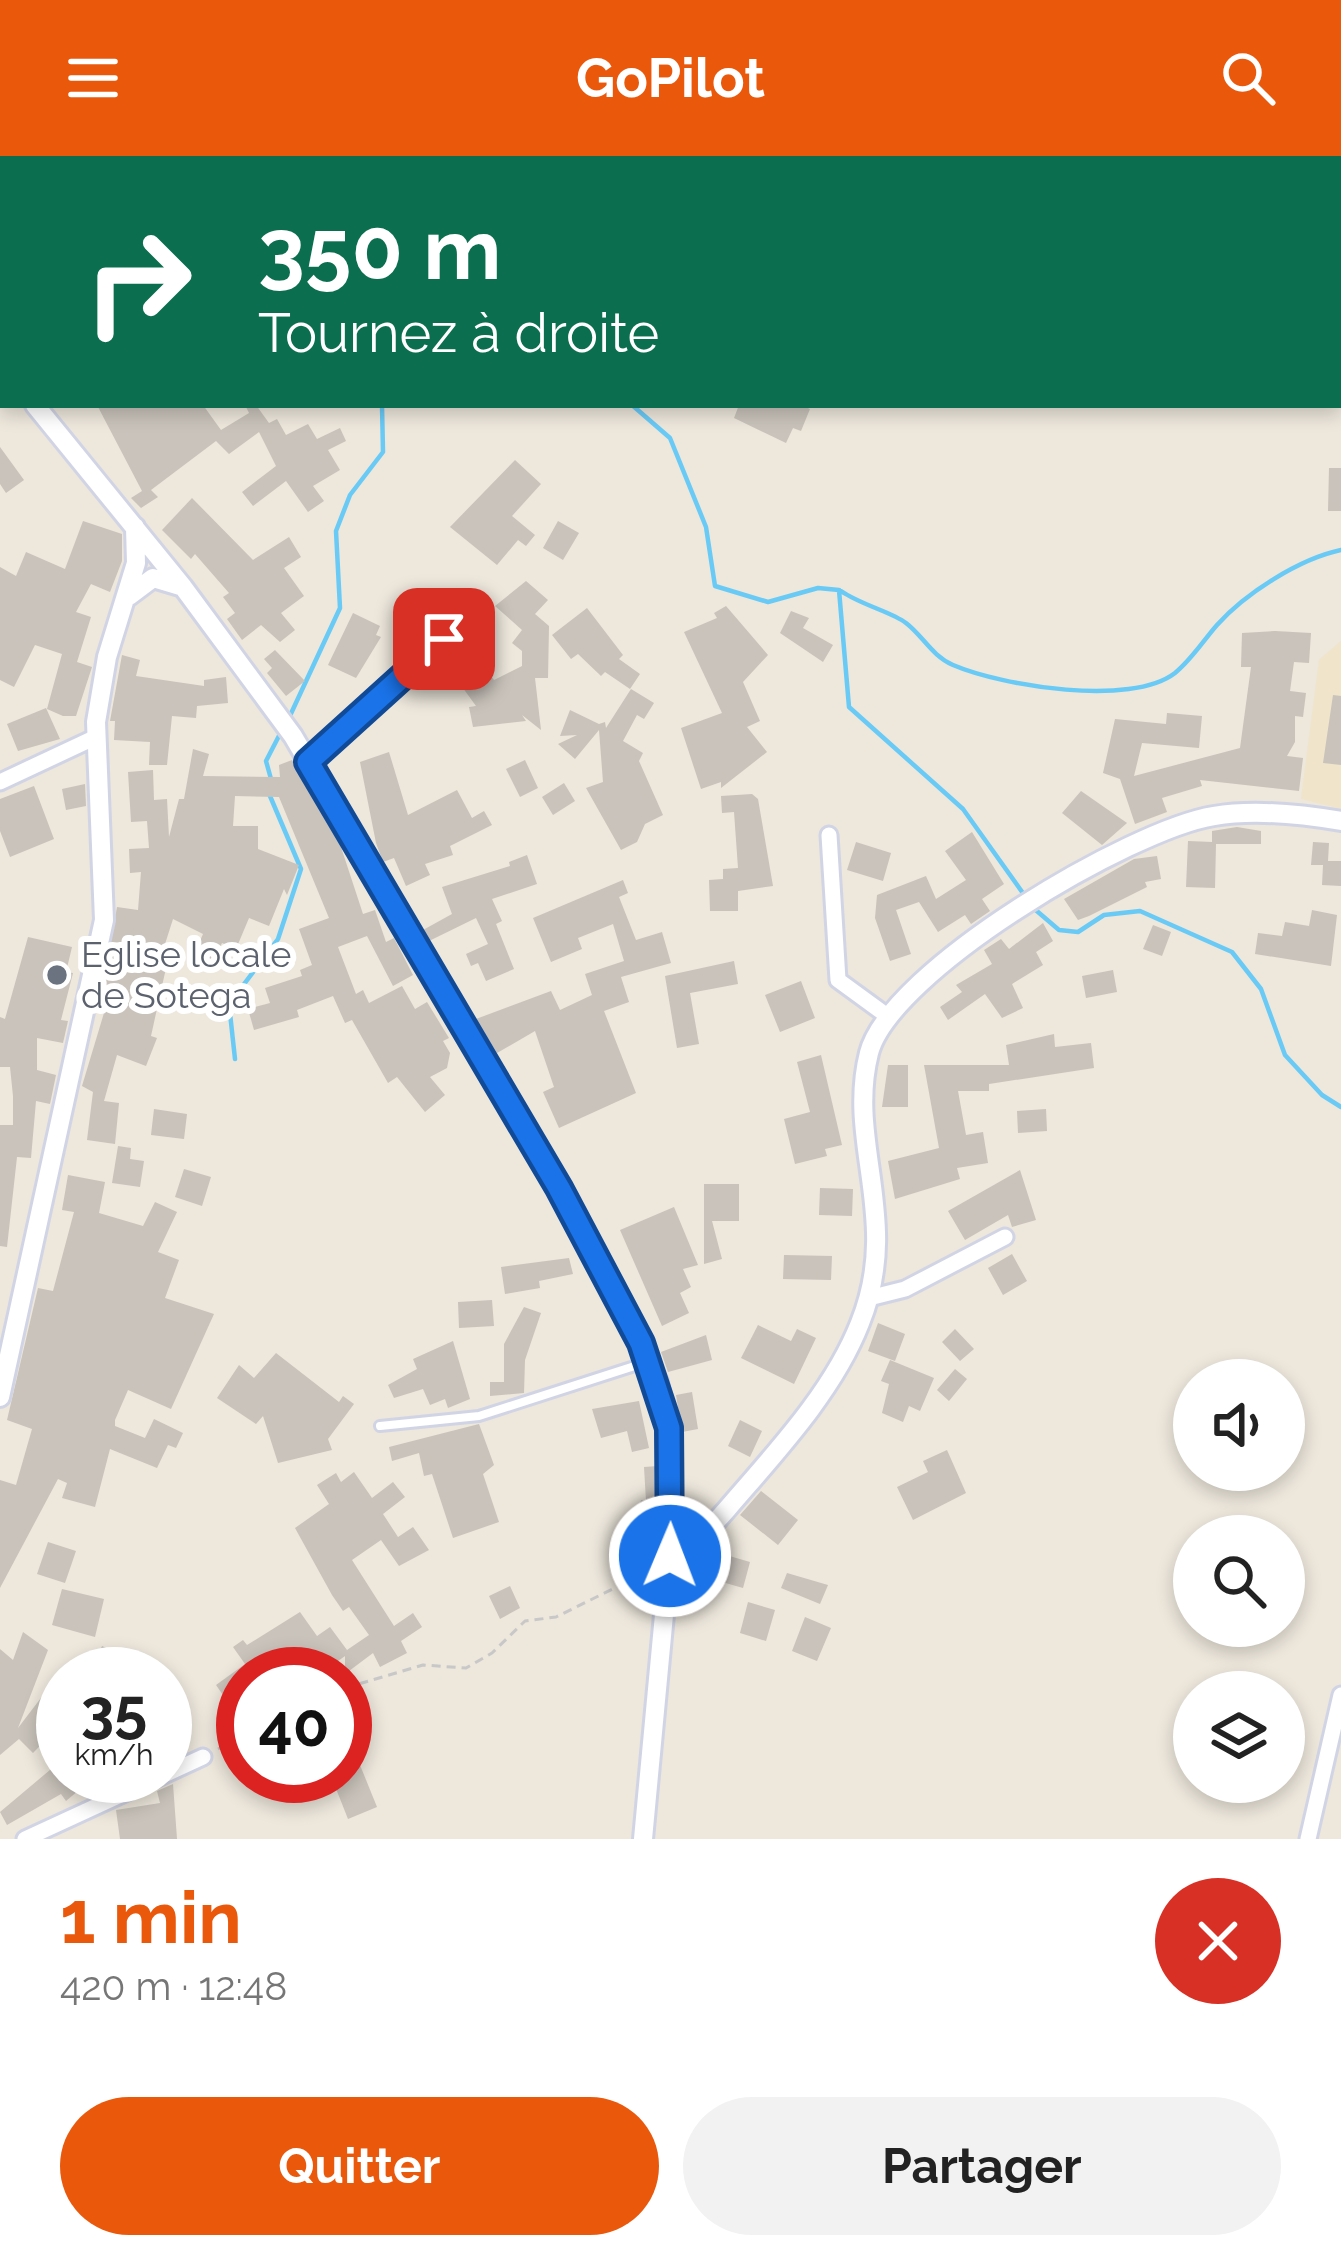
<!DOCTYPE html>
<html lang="fr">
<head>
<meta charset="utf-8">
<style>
  body { margin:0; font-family:Raleway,sans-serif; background:#f2f2f2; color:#222; height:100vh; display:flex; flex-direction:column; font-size:45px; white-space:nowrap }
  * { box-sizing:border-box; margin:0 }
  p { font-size:39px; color:#767676 }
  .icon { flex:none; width:66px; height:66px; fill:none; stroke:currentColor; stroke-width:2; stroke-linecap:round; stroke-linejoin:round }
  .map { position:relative; height:1683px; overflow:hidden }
  .side { display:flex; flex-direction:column; background:#fff; flex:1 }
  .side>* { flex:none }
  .banner { position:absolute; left:0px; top:0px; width:1341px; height:252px; box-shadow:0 6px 18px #0003; background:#0b6e4f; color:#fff; overflow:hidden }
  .buttons { position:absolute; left:1173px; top:1203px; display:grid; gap:24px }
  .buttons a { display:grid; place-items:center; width:132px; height:132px; border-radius:50%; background:#fff; box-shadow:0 6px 18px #0003; font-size:60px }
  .speed { position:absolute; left:36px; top:1491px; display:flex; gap:24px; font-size:60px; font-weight:700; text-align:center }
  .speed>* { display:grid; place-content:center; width:156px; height:156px; border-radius:50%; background:#fff; box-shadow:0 6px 18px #0003; line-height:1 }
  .speed small { font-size:30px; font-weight:400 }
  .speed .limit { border:18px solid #d22; background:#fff; color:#111 }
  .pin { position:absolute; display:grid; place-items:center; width:102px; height:102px; color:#fff; margin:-51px; border-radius:24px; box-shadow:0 6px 18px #0006 }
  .me { position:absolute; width:132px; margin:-66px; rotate:1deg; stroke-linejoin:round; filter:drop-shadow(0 0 9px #0008) }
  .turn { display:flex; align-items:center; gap:42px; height:252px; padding:0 60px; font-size:54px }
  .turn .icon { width:156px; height:156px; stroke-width:2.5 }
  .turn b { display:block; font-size:84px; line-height:102px }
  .round { display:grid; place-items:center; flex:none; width:126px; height:126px; border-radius:63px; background:#f2f2f2 }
  .summary { display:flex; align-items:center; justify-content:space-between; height:204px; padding:0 60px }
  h1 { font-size:72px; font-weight:700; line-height:90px; color:#ea580c }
  .action { display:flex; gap:24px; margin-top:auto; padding:24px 60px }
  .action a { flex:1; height:138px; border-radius:72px; background:#ea580c; color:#fff; font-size:48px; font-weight:700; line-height:138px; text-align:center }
  .action a+a { background:#f2f2f2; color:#222 }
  header { display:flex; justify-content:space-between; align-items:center; height:156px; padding:0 60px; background:#ea580c; color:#fff; font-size:54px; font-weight:700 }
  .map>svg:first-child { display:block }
  .education { fill:#f0e5ca }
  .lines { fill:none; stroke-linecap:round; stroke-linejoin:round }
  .stream { stroke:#69caf6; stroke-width:4.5 }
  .building { fill:#c9c3bb }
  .service-casing { stroke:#d1d4e4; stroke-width:14 }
  .minor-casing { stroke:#d1d4e4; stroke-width:21 }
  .tertiary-casing { stroke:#d1d4e4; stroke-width:24 }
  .trunk-casing { stroke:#c8c8c8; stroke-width:30 }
  .path { stroke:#c8c8c8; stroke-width:3; stroke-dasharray:9 6; stroke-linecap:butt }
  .service { stroke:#fff; stroke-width:8 }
  .minor { stroke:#fff; stroke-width:15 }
  .tertiary { stroke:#fff; stroke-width:18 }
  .trunk { stroke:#fcc055; stroke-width:24 }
  .route-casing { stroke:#114b97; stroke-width:30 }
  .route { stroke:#1a73e8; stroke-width:21 }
  .worship-dot { fill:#6b7280; stroke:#fff; stroke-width:4.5 }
  .labels { text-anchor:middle; stroke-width:12; stroke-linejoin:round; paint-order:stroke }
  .worship-label { font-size:36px; fill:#5b616d; stroke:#fff; text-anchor:start }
</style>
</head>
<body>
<header><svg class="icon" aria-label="menu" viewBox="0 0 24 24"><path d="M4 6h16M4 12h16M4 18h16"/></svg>GoPilot<svg class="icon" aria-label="search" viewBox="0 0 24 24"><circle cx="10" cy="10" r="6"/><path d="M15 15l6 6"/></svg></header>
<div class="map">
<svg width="1341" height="1683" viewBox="0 0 1341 1683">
  <rect width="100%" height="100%" fill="#ede7dc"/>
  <path class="education" d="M1341 485V653L1301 643 1319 504Z"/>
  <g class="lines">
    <path class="stream" d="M147 0 148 3
      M632 249 670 282 706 371 715 430 768 446 818 432 839 434 849 551 963 653 1025 740
      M841 435C861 449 892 456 906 467 923 480 932 500 953 509 1002 530 1131 551 1175 517 1192 503 1203 485 1217 469 1246 437 1299 403 1341 394
      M288 564 340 452 336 375 350 339 383 296 382 249
      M271 623 266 605 282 574
      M1031 750 1059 774 1078 776 1104 759 1140 755 1232 796 1261 833 1285 899 1322 939 1341 951
      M235 903 229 848 278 783 301 713 270 640"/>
  </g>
  <path class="building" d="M97 249H203L221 274 249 257 245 249H256L269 267 277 263 286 279 308 268 317 283 340 272 346 285 328 294 340 314 313 330 324 345 308 356 286 325 253 350 242 336 276 310 259 276 229 298 216 285 151 334 158 341 141 352 131 342 142 335Z
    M739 249H802L810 253 801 275 793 272 786 287 734 262Z
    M0 291 24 324 6 337 0 328Z
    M515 304 541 328 512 360 535 379 526 390 518 384 497 409 450 371Z
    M1329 312H1341V355H1328Z
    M192 342 253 404 289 381 301 401 284 412 304 440 281 457 295 474 280 486 261 469 242 484 227 463 235 457 223 441 229 437 195 398 191 403 162 374Z
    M83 365 122 378V405L110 436 91 428 76 456 91 461 77 506 92 511 76 560H63L47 553 62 498 35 489 14 531 0 524V411L16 420 26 396 65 413Z
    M558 365 579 377 563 404 543 392Z
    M526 425 548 444 535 458 549 470 548 522H535L541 574 522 559 526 565 473 571 469 551 476 550 452 517 476 500 494 524 522 510V495L512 487 522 474 495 450Z
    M726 450 768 499 743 526 760 565 747 571 767 596 721 632V626L701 633 681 572 722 557 684 476 717 462 714 457Z
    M587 452 623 499 619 503 640 518 630 533 605 516 601 520 578 498 571 503 552 479Z
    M791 455 809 462 803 472 833 489 823 506 780 477Z
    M353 457 380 470 376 479 381 481 356 522 328 509Z
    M1275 475 1311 477 1309 507 1294 506 1290 535 1306 537 1303 561 1295 560V586L1287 600 1303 602 1299 635 1200 624 1202 630 1162 642 1167 656 1135 668 1120 623 1103 617 1115 563 1166 568 1167 557 1202 560 1199 592 1142 587 1134 620 1240 592 1251 511H1241L1242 477Z
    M275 494 305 525 286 540 267 517 272 512 264 503Z
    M122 499 140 504 136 520 204 530V524L226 521 228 547 197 550 196 562 172 560 167 609H149L150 586 114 584 115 565H110Z
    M631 533 654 547 644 563 637 559 623 585 643 597 639 605 663 659 645 668 637 686 621 694 586 632 603 626 599 574 575 603 558 588 577 579 560 580 570 554 599 568 605 566 606 572Z
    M1333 539 1341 540V609L1323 607Z
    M46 552 60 583 18 595 7 568Z
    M193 593 209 598 203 620 280 621 279 609 292 604 339 685 363 758 375 754 386 786 394 782 413 819 393 830 367 780 338 791 356 838 363 834 369 847 402 830 415 853 427 846 449 882 443 885 450 897 447 912 430 921 445 939 425 956 397 921 388 927 352 864 345 867 333 840 297 854 299 861 254 874 248 853 270 847 265 832 302 820 300 814 312 809 299 773 329 762 279 641 235 640 233 670H258V693L299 709 287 739 284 733 269 770 249 762 236 793 222 787 209 814 191 806 203 778 173 763 158 810 166 812 151 880 157 882 146 910 117 899 104 945 119 947 115 988 87 984 93 936 82 930 107 847 100 845 117 751 138 754 141 716 130 717 129 693 149 692 147 665 131 666 128 616 153 614 154 644 167 643 169 681 179 643H184Z
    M389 596 408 659 457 634 472 662 484 655 492 669 450 690 453 699 425 708 430 719 406 730 394 702 383 706 376 687 360 606Z
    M525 604 538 632 520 641 506 613Z
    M564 627 575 645 553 659 542 641Z
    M85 628 86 650 66 654 62 633Z
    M34 630 54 683 10 701 0 675V643Z
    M1081 635 1127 667 1102 689 1062 657Z
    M752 638 758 643 773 730 738 735V755H710L709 724 723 723V713L738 712 734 656 722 657 721 640Z
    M1237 671 1261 675V688H1216L1215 732 1186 731 1188 685 1212 686V675Z
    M972 676 1004 728 982 743 990 755 971 768 965 759 938 776 919 746 896 754 911 798 890 805 875 762 877 739 926 720 936 743 966 724 945 695Z
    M856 686 891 697 883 725 847 714Z
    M1313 686 1329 687 1328 705H1341V730L1322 729 1323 709H1311Z
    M527 699 537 728 492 743 502 765 496 768 514 813 486 825 478 807 471 810 466 798 488 788 476 762 429 785 423 774 452 758 442 731 510 710 509 706Z
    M1157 700 1161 723 1145 726 1147 731 1089 760 1078 764 1064 743 1134 703Z
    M623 724 628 737 619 741 636 784 662 776 671 807 621 821 629 846 604 855 636 937 559 972 543 936 554 931 535 875 497 897 476 863 551 835 560 854 592 839 585 818 624 805 613 768 578 782 582 793 551 806 533 762Z
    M1312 754 1337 759 1331 810 1255 798 1258 777 1282 780 1285 766 1309 770Z
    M1043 767 1053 785 1036 796 1043 809 1012 828 1023 852 1002 862 985 838 948 864 940 851 962 836 956 829 992 808 984 794 1001 783 1009 793Z
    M1153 769 1171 776 1162 800 1143 793Z
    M28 781 72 791 66 816 73 817 61 864 68 865 63 887 37 882V914L56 919 50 948 36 945 31 1002 17 1001 7 1091 0 1090V969H13V940L10 911H0V861L5 863Z
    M734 805 738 828 690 837 699 888 677 892 665 820Z
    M1113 814 1117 836 1086 842 1082 820Z
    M801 825 815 862 780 876 765 839Z
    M1054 878 1055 891 1091 887 1094 912 989 928V935H958L966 979 983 976 988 1007 957 1012 960 1023 895 1043 888 1005 939 992 924 909H1009L1006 889Z
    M821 899 842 989 825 993 827 1000 795 1008 784 963 810 956 797 906Z
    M888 909H908V951H882Z
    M154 953 187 958 184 983 151 979Z
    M1046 953 1047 975 1018 977 1017 955Z
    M118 990 131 992 130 1003 144 1005 140 1031 112 1027Z
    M184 1013 211 1021 202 1050 175 1041Z
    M1020 1014 1036 1064 1012 1071 1008 1059 965 1084 948 1055Z
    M68 1019 105 1026 99 1057 143 1070 155 1046 177 1056 158 1096 179 1104 165 1142 214 1158 171 1253 128 1234 115 1264V1270L145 1282 154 1263 183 1277 176 1292 168 1289 157 1312 110 1293 95 1351 62 1342 67 1327 58 1323 0 1432V1324L16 1329 32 1273 7 1264 38 1132 53 1135 74 1056 62 1054Z
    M704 1028H739V1065H712L722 1103 704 1108Z
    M820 1032 853 1033 852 1060 819 1059Z
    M674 1051 698 1109 683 1113 691 1131 680 1137 689 1157 662 1170 620 1074Z
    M1012 1098 1027 1125 1003 1139 988 1112Z
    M784 1099 832 1100 831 1124 783 1123Z
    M569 1102 573 1118 539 1125 540 1132 505 1138 501 1111Z
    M492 1144 494 1170 459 1172 458 1146Z
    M524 1151 541 1157 525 1204 524 1237 490 1240V1226H504V1188Z
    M878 1167 905 1178 895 1205 868 1195Z
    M758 1169 791 1185 797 1173 816 1182 794 1228 741 1202Z
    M955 1173 974 1193 960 1205 942 1186Z
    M706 1179 712 1204 668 1216 661 1196Z
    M453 1185 470 1243 448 1252 445 1243 430 1249 423 1233 394 1242 388 1229 417 1213 413 1203Z
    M276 1197 339 1246 343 1240 354 1248 328 1283 332 1294 278 1307 263 1260 256 1268 217 1242 239 1209 254 1222Z
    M890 1204 934 1222 920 1255 909 1250 903 1266 882 1257 889 1228 881 1225Z
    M955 1213 967 1223 949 1245 937 1234Z
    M692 1236 698 1273 682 1276 676 1239Z
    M639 1245 649 1292 632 1296 627 1275 601 1282 592 1253Z
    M740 1264 762 1275 750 1301 728 1290Z
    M479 1268 494 1309 483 1318 499 1366 453 1382 432 1318 424 1320 419 1297 392 1305 389 1291Z
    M947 1294 966 1337 913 1364 897 1331 928 1316 923 1305Z
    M658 1310V1351L650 1378 637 1373 638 1360 641 1344 646 1345 644 1311Z
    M354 1316 372 1342 393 1326 405 1341 383 1358 398 1381 413 1371 429 1394 399 1410 381 1384 352 1404 394 1470 413 1457 422 1471 401 1485 407 1497 380 1511 373 1497 345 1518V1500L320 1518H243V1544L232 1552 216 1529 245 1508 233 1491 243 1484 247 1489 300 1456 317 1480 330 1471 347 1494 369 1479 349 1451 343 1455 332 1439 295 1372 329 1348 317 1329 336 1317 341 1326Z
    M761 1335 798 1364 778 1389 740 1359Z
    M48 1386 76 1395 65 1427 37 1418Z
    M709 1394 750 1406 743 1432 701 1420Z
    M787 1417 828 1429 820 1448 781 1432Z
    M510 1430 520 1452 500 1463 489 1440Z
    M62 1433 104 1443 95 1481 52 1469Z
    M748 1446 775 1454 766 1485 740 1477Z
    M805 1461 831 1472 817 1505 792 1495Z
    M23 1476 48 1494 18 1572 63 1513V1566L33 1597 19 1583 0 1599V1493L13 1504Z
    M102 1490 126 1501 118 1518H90Z
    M345 1572 377 1651 348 1663 331 1620H345Z
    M63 1603V1620H78L85 1629 66 1645 61 1638 7 1669 0 1656Z
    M173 1628 177 1683H120L116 1654 160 1647 157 1635Z"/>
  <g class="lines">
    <g class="service-casing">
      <path id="service" d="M475 0 477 3
        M1042 3 1043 0
        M309 605 444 483
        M380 1270 479 1260 647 1206"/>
    </g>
    <g class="minor-casing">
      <path id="minor" d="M0 626 96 581
        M829 679 838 824 886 859
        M869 1142 905 1133 1005 1081
        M25 1683 203 1601
        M1308 1683 1341 1539"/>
    </g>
    <g class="tertiary-casing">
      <path id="tertiary" d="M0 172 3 179
        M35 249 183 431 293 580 559 1032 658 1226 671 1297V1384L643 1683
        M129 440 153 422 183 431
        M0 1241 104 764 96 566 107 501 136 407 135 371
        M671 1423C686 1395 708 1375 728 1352 776 1296 833 1236 860 1167 902 1063 846 987 869 897 890 815 1131 673 1214 660 1255 653 1300 658 1341 665"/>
    </g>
    <g class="trunk-casing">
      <path id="trunk" d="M1204 0 1211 3
        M1308 0 1315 3
        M1338 13 1341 14
        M1338 55 1341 56"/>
    </g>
    <path class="path" d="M345 1532 423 1509 466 1512 492 1497 525 1465 556 1461 649 1415
      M218 1593 243 1580"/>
    <use href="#service" class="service"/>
    <use href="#minor" class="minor"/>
    <use href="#tertiary" class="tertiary"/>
    <use href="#trunk" class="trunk"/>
  </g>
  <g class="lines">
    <g class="route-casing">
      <path id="route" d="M444 483 308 606 559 1032 641 1187 669 1272 670 1400"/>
    </g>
    <use href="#route" class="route"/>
  </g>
  <circle class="worship-dot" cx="57" cy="819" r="12"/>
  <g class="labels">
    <g class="worship-label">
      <text x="81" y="811">Eglise locale<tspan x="81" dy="41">de Sotega</tspan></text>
    </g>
  </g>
</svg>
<div class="buttons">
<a><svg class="icon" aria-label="sound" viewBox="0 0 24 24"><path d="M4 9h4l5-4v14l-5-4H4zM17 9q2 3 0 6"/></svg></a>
<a><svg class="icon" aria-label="search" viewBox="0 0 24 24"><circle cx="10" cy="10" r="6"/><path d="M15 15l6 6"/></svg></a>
<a><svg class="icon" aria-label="layers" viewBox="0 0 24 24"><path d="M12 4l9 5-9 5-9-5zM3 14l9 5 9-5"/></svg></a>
</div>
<div class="speed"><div>35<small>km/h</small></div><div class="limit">40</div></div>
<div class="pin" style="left:444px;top:483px;background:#d93025"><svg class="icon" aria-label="arrive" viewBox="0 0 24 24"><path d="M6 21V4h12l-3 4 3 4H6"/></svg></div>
<svg class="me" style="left:670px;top:1400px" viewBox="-20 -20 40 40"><circle r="17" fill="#1a73e8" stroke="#fff" stroke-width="3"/><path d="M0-11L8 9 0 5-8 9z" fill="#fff"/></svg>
<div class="banner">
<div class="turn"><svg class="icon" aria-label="right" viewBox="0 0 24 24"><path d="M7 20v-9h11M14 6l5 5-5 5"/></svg><div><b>350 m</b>Tournez à droite</div></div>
</div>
</div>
<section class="side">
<div class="summary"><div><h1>1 min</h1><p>420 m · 12:48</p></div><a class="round" style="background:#d93025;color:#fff"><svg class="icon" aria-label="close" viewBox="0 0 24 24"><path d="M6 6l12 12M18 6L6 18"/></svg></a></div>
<div class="action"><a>Quitter</a><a>Partager</a></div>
</section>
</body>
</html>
